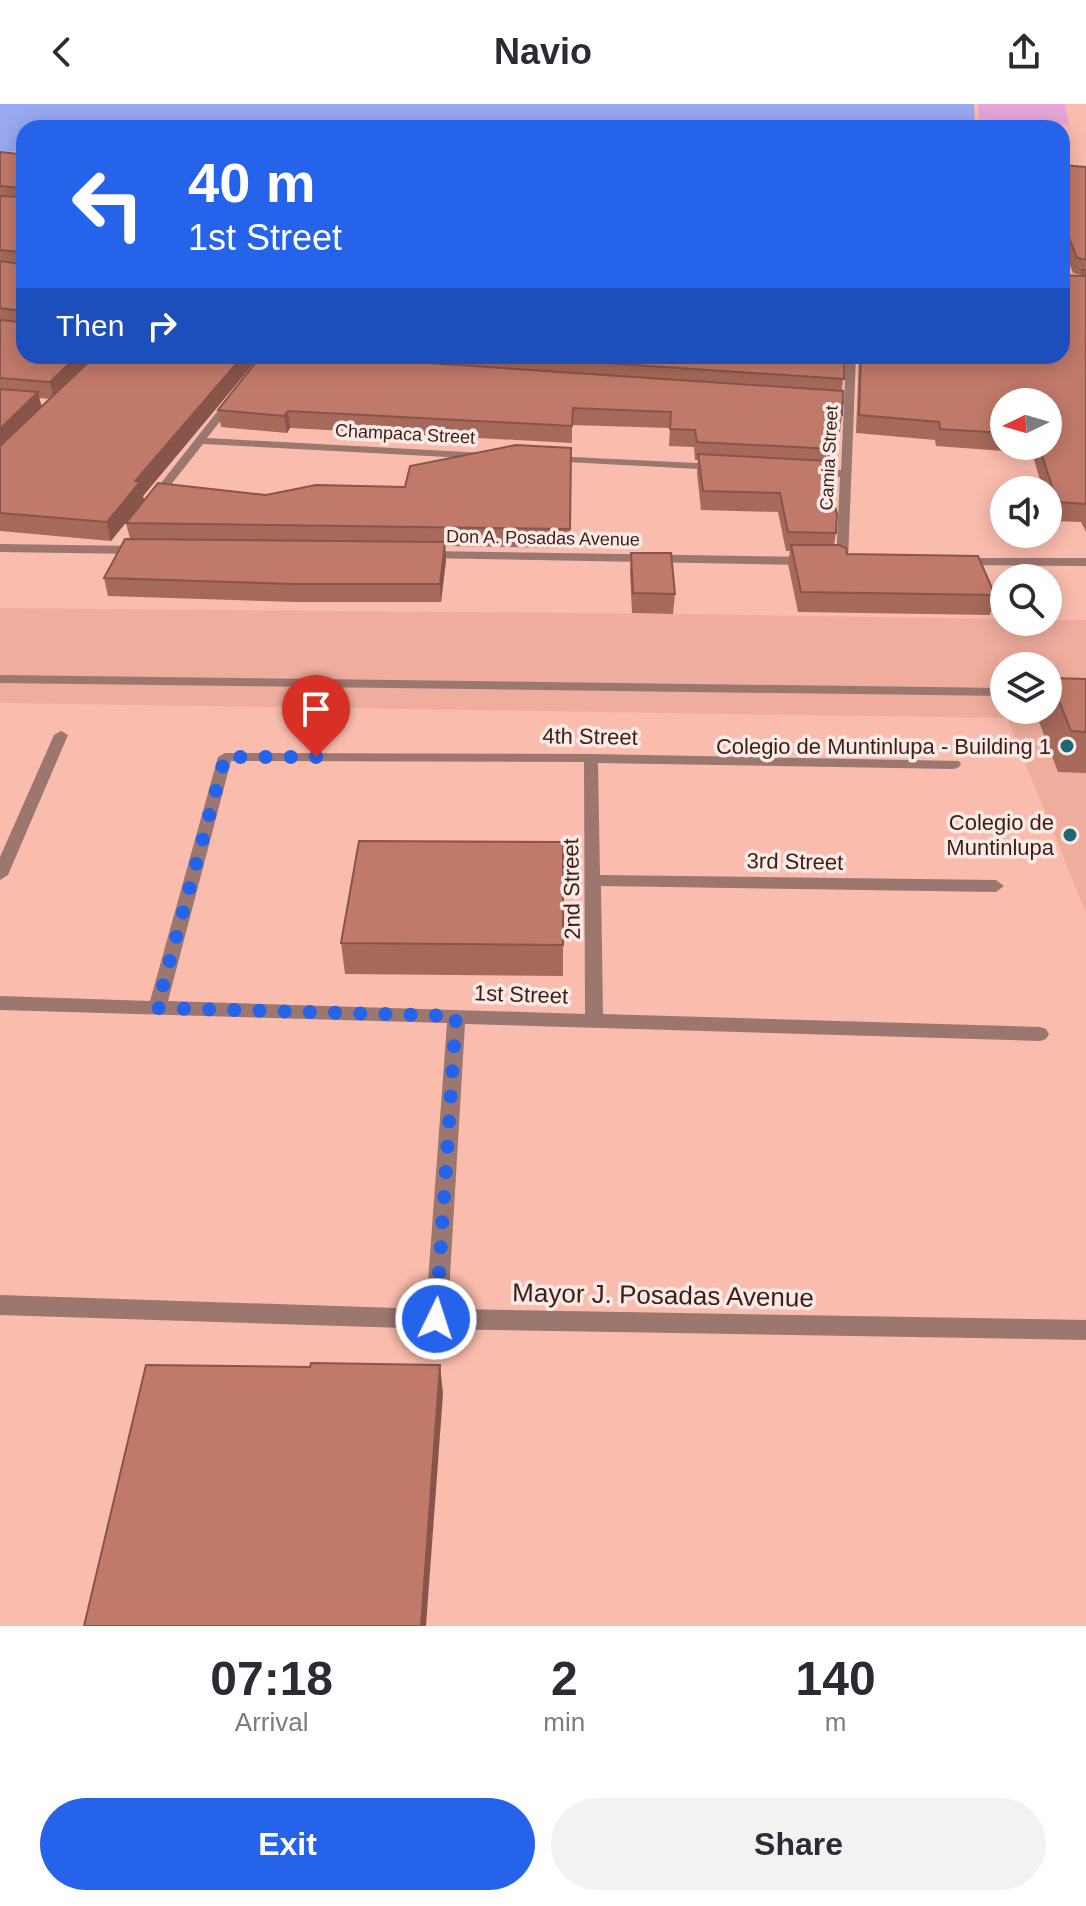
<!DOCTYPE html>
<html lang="en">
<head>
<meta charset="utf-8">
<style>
  body { margin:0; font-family:Arial,sans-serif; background:#f2f2f3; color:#2b2b33; height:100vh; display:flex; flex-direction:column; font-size:30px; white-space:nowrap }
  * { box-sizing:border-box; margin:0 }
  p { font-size:26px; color:#7c7c81 }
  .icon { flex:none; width:44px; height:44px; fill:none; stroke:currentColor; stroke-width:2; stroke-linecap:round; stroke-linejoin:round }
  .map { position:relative; height:1522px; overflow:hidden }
  .drawer { display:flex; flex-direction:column; background:#fff; flex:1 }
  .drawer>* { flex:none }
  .top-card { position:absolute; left:16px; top:16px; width:1054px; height:244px; border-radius:24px; box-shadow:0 4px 20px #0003; background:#2563eb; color:#fff; overflow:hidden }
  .needle { width:52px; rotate:265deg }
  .tools { position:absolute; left:990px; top:284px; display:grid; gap:16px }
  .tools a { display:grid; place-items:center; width:72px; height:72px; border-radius:50%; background:#fff; box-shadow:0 4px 20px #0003; font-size:40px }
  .pin { position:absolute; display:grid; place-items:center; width:68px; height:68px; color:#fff; margin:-82px -34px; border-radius:50% 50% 50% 0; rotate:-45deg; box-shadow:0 0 8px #0007 }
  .pin .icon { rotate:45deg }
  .me { position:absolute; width:88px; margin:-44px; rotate:4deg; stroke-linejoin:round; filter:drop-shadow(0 0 6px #0008) }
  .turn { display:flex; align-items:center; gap:28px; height:168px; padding:0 40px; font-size:36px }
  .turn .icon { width:104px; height:104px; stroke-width:2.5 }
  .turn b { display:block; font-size:56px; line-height:68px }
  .then { display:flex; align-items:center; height:76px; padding:0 40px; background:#0003; gap:16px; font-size:30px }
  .eta { display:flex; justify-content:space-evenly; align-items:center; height:136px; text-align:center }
  .eta b { font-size:48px; font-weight:800; line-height:56px }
  .button { display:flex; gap:16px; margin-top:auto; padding:16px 40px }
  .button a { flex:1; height:92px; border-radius:48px; background:#2563eb; color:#fff; font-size:32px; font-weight:800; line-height:92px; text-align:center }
  .button a+a { background:#f2f2f3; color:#2b2b33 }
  header { display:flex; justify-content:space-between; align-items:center; height:104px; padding:0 40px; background:#fff; font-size:36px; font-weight:800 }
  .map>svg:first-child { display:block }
  .built { fill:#efad9d; fill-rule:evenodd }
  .green { fill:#e7a6d9 }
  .water { fill:#99a9f1 }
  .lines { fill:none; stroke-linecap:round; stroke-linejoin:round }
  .minor { fill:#9b776f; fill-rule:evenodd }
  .wall { fill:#a6695a; fill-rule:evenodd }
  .shaded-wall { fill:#87554a }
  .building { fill:#c17a69; stroke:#87554a; stroke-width:2 }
  .route { stroke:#2563eb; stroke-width:14; stroke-dasharray:0 25.2 }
  .poi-dot { fill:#1f6775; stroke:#faeae6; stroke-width:3 }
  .labels { text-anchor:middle; stroke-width:7; stroke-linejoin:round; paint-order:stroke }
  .far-street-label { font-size:18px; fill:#3b1e17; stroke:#faeae6 }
  .street-label { font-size:22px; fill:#3b1e17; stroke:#faeae6 }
  .poi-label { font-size:22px; fill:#3b1e17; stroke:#faeae6; text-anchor:end }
  .near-street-label { font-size:26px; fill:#3b1e17; stroke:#faeae6 }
</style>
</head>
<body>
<header><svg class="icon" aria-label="back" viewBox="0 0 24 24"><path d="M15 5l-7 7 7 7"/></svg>Navio<svg class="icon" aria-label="share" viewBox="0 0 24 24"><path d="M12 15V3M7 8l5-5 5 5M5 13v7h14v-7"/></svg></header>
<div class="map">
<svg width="1086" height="1522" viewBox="0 0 1086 1522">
  <rect width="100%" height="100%" fill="#fabcad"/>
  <path class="built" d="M0 504 689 510 1004 515V518L1086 516V809L1007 614 0 599ZM1004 562H1048V606H1004Z"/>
  <path class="green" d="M978 0H1065L1069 21 979 15Z"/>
  <path class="water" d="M0 0H974L975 24H24V47L0 48Z"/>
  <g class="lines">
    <path class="minor" d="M846 252H856L848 457 842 461 836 457 840 373 808 371 803 368 808 365 841 366 844 301 822 299 817 296 822 293 844 295Z
      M231 294 236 297 207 334 485 349 490 352 485 355 203 340 158 397H150V393L227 295Z
      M552 352 717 360 722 363 717 366 548 357 547 355Z
      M0 440 138 442 144 446 138 450 0 448Z
      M426 447 810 453 816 457 810 461 422 454V448Z
      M961 454H1086V462L957 461V455Z
      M0 571 1004 584V592L0 579Z
      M61 627 68 631 8 771 0 776V753L54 631Z
      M225 649 591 650 959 657 961 660 959 663 954 665 598 659 600 771 996 776 1004 782 996 788 601 782 603 910 1040 923 1046 925 1049 930 1046 935 1040 937 465 920 448 1205 1086 1216V1236L436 1225 0 1211V1191L426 1205 447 919 0 906V892L150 897 218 653ZM231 657 584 658 585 910 168 897Z"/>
  </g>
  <path class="wall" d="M24 46V252H260L143 392 144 396 111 437 0 427V48L19 50ZM39 294 50 295 42 303Z
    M1062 61 1086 63V428L1081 418 1052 417 1048 403V386H1043L1032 349 936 342 935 336 856 329 859 252H1062L1081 171 1073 169 1062 140ZM1004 298 1048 342H1004Z
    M261 252H845L842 287V311L840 328 836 327 828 374 836 429 834 441 847 450 995 491 990 511 798 508 788 460 790 447H786L778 408 701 406 697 369 698 356H695L694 343 669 342 670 324 572 321V339L290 324 287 329 221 323 218 306Z
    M571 344 570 444 445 442 446 456 441 498H296L108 492 104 474 130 435 126 419 405 383Z
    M631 449 675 490 673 510 632 509 630 468Z
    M1050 574 1086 575V669L1058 668 1038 615 1040 606H1048V579Z
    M341 839 563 841V872L345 870Z"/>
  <path class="shaded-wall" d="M77 252H98L54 295 50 278Z
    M243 252H260L143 392 144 396 111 437 107 418 135 377Z
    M38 288 42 305 0 348V325Z
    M288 307 290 324 287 329 284 312Z
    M445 438 446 456 441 498 440 480Z
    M440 1261 443 1290 426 1522H421Z"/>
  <path class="building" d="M24 46V252H77L50 278 0 274V216L20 218 23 215 22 207 0 204V157L20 160 23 151 21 148 0 146V92L23 93 21 84 0 82V48L19 50Z
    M1062 61 1086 63V156L1077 154 1062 117Z
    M1082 166H1086V400L1057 398 1039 342H1048V298H1004V329L940 325 939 318 859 311 861 252H1062V171L1084 172Z
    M95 252H243L135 377 140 378 107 418 0 409V342Z
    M261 252H324L843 287 842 311 838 310 832 345 697 338 695 326 670 325 671 308 573 304 572 322 288 307 284 312 218 306Z
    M500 252H845L844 275Z
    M0 285 38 288 0 325Z
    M516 341 571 344 570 425 126 419 158 379 266 391 316 381 405 383 410 362Z
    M698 350 830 357 827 372 837 410 836 429 788 428 780 389 703 387Z
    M125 435 445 438 440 480H293L104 474Z
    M791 441H839L846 444 847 450 978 452 995 491 801 488Z
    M631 449H671L675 490 633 489Z
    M1050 574 1086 575V628L1071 627Z
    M359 737 563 738V841L341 839Z
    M311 1259 440 1261 421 1522H84L146 1261 310 1263Z"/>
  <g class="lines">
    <path class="route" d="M316 653H225L157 904 456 912 436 1215"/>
  </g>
  <g class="poi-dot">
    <circle cx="1067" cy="642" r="8"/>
    <circle cx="1070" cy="731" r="8"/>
  </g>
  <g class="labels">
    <g class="far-street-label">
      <text transform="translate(405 330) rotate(3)" y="6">Champaca Street</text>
      <text transform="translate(829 354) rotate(-87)" y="6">Camia Street</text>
      <text transform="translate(543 434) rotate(1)" y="6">Don A. Posadas Avenue</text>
    </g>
    <g class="street-label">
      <text transform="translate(590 632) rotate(1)" y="8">4th Street</text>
      <text transform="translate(795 757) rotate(1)" y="8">3rd Street</text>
      <text transform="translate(571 785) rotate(-91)" y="8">2nd Street</text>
      <text transform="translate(521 890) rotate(2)" y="8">1st Street</text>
    </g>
    <g class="poi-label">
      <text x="1051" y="650">Colegio de Muntinlupa - Building 1</text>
      <text x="1054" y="726">Colegio de<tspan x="1054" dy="25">Muntinlupa</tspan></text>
    </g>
    <g class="near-street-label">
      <text transform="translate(663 1191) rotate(1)" y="9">Mayor J. Posadas Avenue</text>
    </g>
  </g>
</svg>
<div class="tools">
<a><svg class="needle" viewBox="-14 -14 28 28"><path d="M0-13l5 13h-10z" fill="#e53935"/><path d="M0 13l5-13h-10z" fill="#7c7c81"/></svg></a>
<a><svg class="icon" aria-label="sound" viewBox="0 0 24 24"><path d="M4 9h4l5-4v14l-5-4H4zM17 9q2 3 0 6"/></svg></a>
<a><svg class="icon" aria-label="search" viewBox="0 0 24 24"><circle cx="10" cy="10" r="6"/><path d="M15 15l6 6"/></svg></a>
<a><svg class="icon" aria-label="layers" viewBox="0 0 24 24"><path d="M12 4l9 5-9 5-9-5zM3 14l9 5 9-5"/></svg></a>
</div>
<div class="pin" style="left:316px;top:653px;background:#d93025"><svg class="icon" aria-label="arrive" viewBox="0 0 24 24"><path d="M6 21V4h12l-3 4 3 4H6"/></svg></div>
<svg class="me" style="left:436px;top:1215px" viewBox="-20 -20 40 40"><circle r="17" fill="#2563eb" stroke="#fff" stroke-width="3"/><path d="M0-11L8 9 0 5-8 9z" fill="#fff"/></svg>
<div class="top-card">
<div class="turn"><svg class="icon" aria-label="left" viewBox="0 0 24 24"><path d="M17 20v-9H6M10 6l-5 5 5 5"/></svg><div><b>40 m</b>1st Street</div></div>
<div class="then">Then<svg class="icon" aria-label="right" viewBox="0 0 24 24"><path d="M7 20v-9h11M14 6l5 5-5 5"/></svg></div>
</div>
</div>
<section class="drawer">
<div class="eta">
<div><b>07:18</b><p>Arrival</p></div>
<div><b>2</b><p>min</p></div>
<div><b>140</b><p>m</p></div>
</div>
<div class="button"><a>Exit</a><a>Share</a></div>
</section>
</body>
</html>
